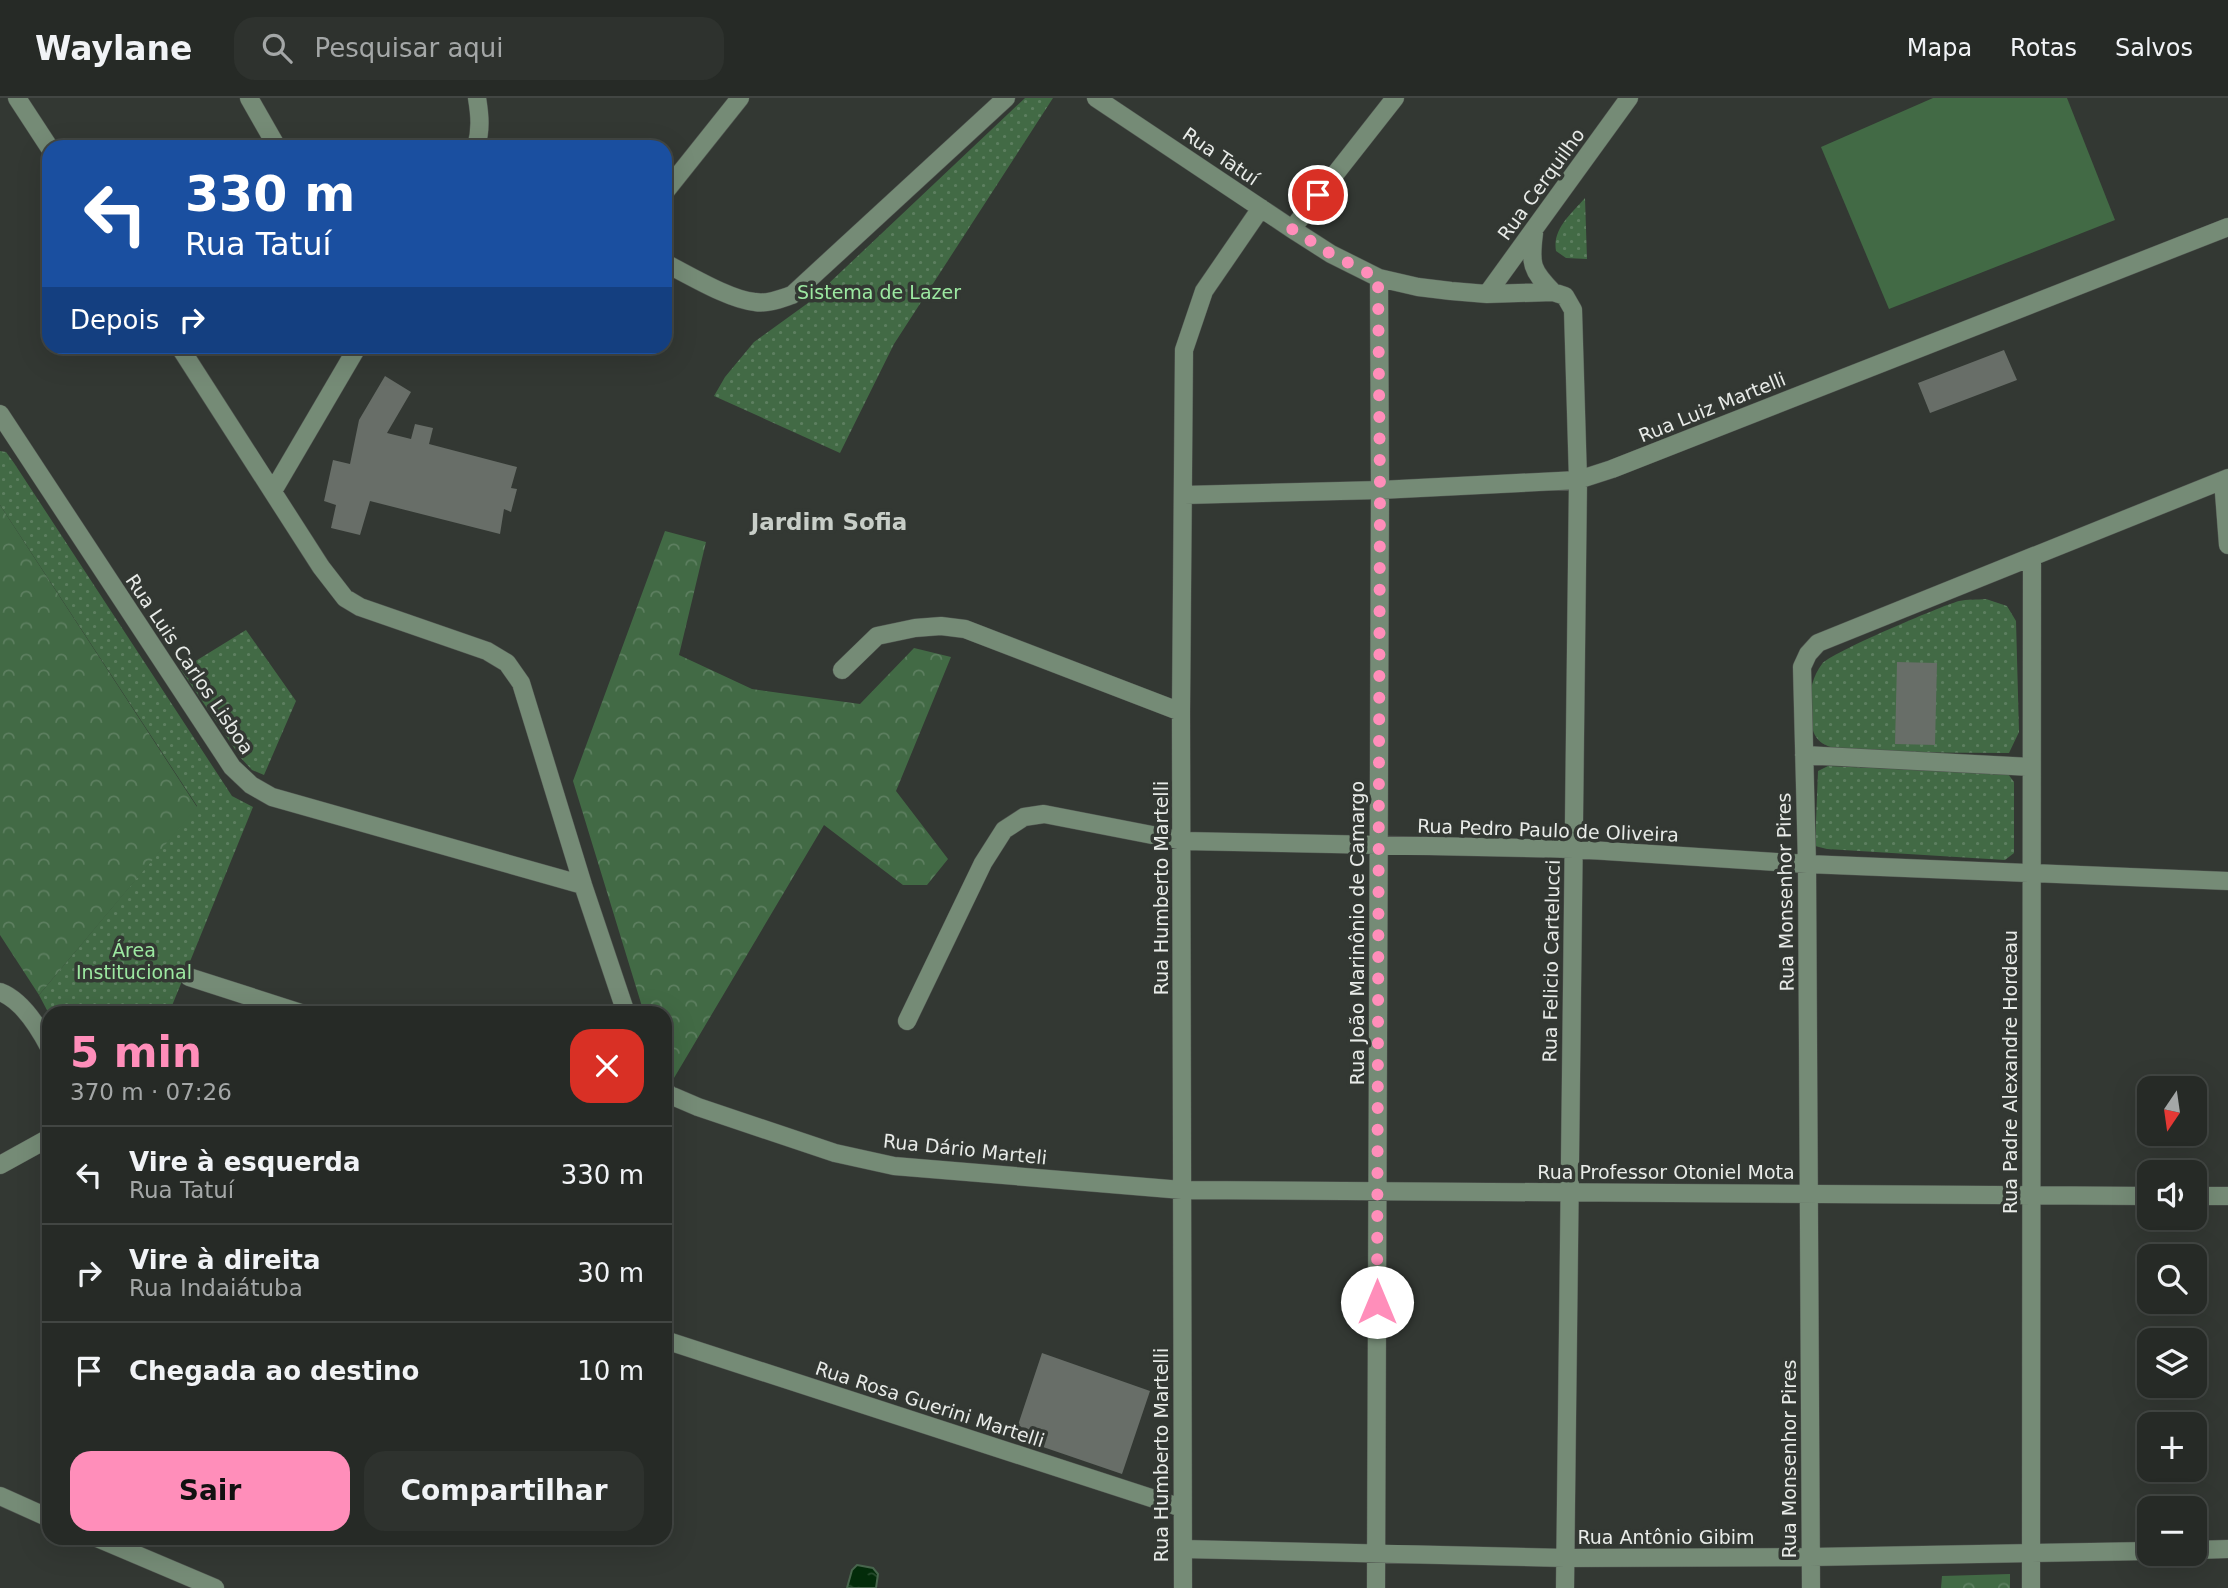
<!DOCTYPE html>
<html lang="pt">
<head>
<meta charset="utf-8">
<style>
  body { margin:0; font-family:"DejaVu Sans",sans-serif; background:#2e322e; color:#f1f3f6; height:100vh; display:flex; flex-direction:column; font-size:26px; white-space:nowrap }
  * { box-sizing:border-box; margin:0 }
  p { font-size:23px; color:#a4a7a7 }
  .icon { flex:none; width:38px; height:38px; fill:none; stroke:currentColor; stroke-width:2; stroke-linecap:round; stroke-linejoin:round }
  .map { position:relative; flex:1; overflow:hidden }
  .side { position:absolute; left:42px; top:908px; width:630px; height:539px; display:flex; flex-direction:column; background:#262a26; border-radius:21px; box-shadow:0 7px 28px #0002,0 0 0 2px #424643 }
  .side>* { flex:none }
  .top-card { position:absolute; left:42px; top:42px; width:630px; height:214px; border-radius:21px; box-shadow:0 7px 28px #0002,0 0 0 2px #424643; background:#1a4fa0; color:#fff; overflow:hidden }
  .needle { width:46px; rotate:193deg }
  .tools { position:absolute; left:2137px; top:978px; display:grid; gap:14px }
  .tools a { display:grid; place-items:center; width:70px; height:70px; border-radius:14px; background:#262a26; box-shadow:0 7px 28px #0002,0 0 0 2px #424643; font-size:35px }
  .pin { position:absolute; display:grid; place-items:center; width:60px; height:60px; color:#fff; margin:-30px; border:4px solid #fff; border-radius:50%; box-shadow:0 2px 7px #0007 }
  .me { position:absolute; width:77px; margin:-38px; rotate:0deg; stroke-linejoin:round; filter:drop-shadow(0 0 5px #0008) }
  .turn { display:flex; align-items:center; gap:24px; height:147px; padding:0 28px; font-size:32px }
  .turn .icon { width:91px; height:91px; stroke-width:2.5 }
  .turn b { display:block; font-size:49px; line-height:60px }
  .then { display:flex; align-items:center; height:66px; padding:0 28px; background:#0003; gap:14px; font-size:26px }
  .round { display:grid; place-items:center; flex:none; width:74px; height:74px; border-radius:21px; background:#2e322e }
  .summary { display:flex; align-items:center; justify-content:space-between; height:119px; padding:0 28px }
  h1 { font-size:42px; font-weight:800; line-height:52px; color:#ff8eba }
  .primary-button { display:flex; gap:14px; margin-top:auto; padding:14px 28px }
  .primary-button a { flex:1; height:80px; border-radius:21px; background:#ff8eba; color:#111; font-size:28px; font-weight:800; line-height:80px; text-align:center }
  .primary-button a+a { background:#2e322e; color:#f1f3f6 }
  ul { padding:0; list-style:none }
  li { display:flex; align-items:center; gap:21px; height:98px; padding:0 28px; border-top:2px solid #424643 }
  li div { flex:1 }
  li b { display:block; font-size:26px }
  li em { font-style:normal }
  header { display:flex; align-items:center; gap:42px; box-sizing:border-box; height:98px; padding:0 35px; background:#262a26; border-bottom:2px solid #424643 }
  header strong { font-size:33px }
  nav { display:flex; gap:38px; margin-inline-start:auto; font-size:24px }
  .search { width:490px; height:63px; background:#2e322e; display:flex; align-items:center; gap:18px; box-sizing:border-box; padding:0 24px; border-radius:21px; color:#a4a7a7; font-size:26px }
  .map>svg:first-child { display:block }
  .green { fill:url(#green-dots) }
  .forest { fill:url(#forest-crowns) }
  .pitch { fill:#426a45 }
  .water { fill:url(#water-ripples); stroke:#48654d; stroke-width:2 }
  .building { fill:#686e68 }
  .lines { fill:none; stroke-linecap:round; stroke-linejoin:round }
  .minor-casing { stroke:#505550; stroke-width:19 }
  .minor { stroke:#758b76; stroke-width:18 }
  .route { stroke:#ff8eba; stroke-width:12; stroke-dasharray:0 21.6 }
  .labels { text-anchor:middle; stroke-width:7; stroke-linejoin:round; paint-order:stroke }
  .street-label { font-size:19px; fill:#e8ebe8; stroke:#333833 }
  .park-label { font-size:19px; fill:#9ce8a1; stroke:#333833 }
  .quarter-label { font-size:23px; font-weight:bold; fill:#c8cec8; stroke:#333833 }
</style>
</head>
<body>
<header>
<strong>Waylane</strong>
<div class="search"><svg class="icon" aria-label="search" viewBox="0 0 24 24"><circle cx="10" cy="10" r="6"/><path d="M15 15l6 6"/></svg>Pesquisar aqui</div>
<nav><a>Mapa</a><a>Rotas</a><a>Salvos</a></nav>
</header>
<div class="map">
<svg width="2228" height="1490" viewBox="0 0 2228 1490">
  <defs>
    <pattern id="green-dots" width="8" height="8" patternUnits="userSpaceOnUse" patternTransform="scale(1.75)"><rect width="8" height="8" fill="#426a45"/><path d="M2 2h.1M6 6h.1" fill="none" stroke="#5d7f60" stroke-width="1.8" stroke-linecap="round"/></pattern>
    <pattern id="forest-crowns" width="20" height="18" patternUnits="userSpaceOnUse" patternTransform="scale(1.75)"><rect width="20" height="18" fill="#426a45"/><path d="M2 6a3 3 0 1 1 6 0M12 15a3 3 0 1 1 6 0" fill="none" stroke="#5d7f60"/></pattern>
    <pattern id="water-ripples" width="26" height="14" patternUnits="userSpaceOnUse" patternTransform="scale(1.75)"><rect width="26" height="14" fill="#032c0a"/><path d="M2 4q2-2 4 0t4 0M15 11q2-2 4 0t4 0" fill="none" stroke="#284b2e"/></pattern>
  </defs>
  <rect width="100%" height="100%" fill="#333833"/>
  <path class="green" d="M1025 0H1053L894 246 840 355 714 298 725 279 754 244 808 205Z
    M1585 100 1587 161 1566 160 1556 153C1552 131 1572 115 1585 100Z
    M0 353 6 354 14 365 232 698 253 709 169 915 49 916 39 897 197 708 0 407Z
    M1986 501 2007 508 2016 523 2019 634 2009 655 1848 654C1822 647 1813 646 1810 617 1808 601 1811 580 1822 566 1830 555 1941 508 1959 503 1967 501 1977 502 1986 501Z
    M246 532 296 603 264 677 252 672 241 660 181 572Z
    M1828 668 2008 676 2014 684V755L2005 762 1827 751 1815 748 1818 673Z"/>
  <path class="forest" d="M0 407 197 709 39 897 0 837Z
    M665 433 706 444 679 557 752 591 860 606 914 550 951 559 896 693 948 761 927 787H903L824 727 674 980 665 972V915H644L573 683Z
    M2010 1476V1490H1941L1942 1478Z"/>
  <path class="pitch" d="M1933 0H2067L2115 122 1889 211 1821 49Z"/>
  <path class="water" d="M857 1467 873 1470 878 1476 876 1490H847L852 1472Z"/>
  <path class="building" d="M2004 252 2017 282 1930 315 1918 285Z
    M385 278 411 294 387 335 411 341 415 326 433 330 429 346 517 369 511 390 517 391 511 414 504 411 500 436 370 403 360 437 331 430 336 407 324 403 333 362 350 366 359 322Z
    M1897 564 1937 565 1935 647 1895 646Z
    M1042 1255 1150 1293 1122 1376 1014 1339Z"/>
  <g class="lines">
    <g class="minor-casing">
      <path id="minor" d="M17 0 49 49
        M249 0 277 49
        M1096 0 1292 131 1331 156 1379 180 1418 189 1451 193 1487 196 1553 194 1565 198 1573 212 1578 382 1565 1490
        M476 49C481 32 480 18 477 0
        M665 94 740 0
        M1292 131 1395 0
        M1534 135C1530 166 1531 172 1553 194
        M665 165C689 177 730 202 755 204 768 206 780 201 792 197L1006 0
        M1487 196 1629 0
        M179 248 321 469 345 500 360 509 487 553 507 565 521 585 583 787 626 915
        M0 316 232 669 251 687 272 699 583 787
        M2223 382 2228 447
        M273 393 358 248
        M1184 397 1380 392 1578 382 1612 371 2228 129
        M842 572 877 538 915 530 941 528 965 531 1181 614
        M1804 657 2031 669
        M189 879 301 915
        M0 894C22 902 39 930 49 949
        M907 923 983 765 1004 732 1024 719 1044 716 1183 743 1574 751 1807 766 2228 783
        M665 993 670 997 698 1009 835 1055 894 1068 1182 1092 2149 1098
        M0 1067 49 1040
        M2194 1098H2228
        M665 1242 1182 1410
        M0 1398 49 1420
        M97 1440 215 1490
        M1183 1451 1565 1460 1811 1459 2149 1453
        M2194 1452 2228 1451
        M1183 1490 1181 614 1184 252 1204 193 1261 110
        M1376 1490 1380 392 1379 180
        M1811 1490 1807 766 1802 569 1808 556 1818 545 2228 380
        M2031 1490 2032 459"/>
    </g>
    <use href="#minor" class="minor"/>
  </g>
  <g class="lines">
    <path class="route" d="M1318 97 1292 131 1331 156 1378 180 1380 392 1377 1204"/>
  </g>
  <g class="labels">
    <g class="street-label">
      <text transform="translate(1221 58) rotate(34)" y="7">Rua Tatuí</text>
      <text transform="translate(1541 86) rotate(-54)" y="7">Rua Cerquilho</text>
      <text transform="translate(1712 309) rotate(-22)" y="7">Rua Luiz Martelli</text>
      <text transform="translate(190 566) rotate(56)" y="7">Rua Luis Carlos Lisboa</text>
      <text transform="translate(1548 732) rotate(2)" y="7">Rua Pedro Paulo de Oliveira</text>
      <text transform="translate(1161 790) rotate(-90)" y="7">Rua Humberto Martelli</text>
      <text transform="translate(1785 794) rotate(-91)" y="7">Rua Monsenhor Pires</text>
      <text transform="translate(1357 835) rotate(-90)" y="7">Rua João Marinônio de Camargo</text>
      <text transform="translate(1551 863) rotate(-89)" y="7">Rua Felicio Cartelucci</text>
      <text transform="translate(2010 974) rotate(-90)" y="7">Rua Padre Alexandre Hordeau</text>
      <text transform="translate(965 1051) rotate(6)" y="7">Rua Dário Marteli</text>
      <text x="1666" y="1081">Rua Professor Otoniel Mota</text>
      <text transform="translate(930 1306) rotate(18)" y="7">Rua Rosa Guerini Martelli</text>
      <text transform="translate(1161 1357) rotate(-90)" y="7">Rua Humberto Martelli</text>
      <text transform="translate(1789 1361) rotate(-90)" y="7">Rua Monsenhor Pires</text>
      <text x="1666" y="1446">Rua Antônio Gibim</text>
    </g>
    <g class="park-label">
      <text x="879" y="201">Sistema de Lazer</text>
      <text x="134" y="859">Área<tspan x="134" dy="22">Institucional</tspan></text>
    </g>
    <g class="quarter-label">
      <text x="829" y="432">Jardim Sofia</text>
    </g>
  </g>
</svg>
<div class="tools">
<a><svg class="needle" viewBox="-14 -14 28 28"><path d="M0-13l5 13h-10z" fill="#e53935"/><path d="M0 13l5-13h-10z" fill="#a4a7a7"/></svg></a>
<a><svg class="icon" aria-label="sound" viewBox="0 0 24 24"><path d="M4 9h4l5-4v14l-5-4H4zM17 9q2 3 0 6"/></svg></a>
<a><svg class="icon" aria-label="search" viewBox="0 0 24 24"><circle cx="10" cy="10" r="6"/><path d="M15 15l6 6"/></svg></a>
<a><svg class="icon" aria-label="layers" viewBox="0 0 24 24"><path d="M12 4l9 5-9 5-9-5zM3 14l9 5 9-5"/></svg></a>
<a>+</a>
<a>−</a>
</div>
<div class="pin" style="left:1318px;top:97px;background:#d93025"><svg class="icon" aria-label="arrive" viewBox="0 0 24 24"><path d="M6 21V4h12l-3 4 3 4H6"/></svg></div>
<svg class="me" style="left:1377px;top:1204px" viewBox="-20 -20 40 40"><circle r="19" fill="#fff"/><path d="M0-13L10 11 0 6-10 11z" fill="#ff8eba"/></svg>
<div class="top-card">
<div class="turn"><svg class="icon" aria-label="left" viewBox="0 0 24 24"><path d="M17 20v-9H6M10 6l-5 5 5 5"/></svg><div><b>330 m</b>Rua Tatuí</div></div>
<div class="then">Depois<svg class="icon" aria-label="right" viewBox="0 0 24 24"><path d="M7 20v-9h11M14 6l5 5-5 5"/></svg></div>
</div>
<section class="side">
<div class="summary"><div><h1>5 min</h1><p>370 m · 07:26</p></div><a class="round" style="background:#d93025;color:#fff"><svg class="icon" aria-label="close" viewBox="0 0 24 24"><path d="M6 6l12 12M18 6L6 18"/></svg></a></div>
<ul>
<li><svg class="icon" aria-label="left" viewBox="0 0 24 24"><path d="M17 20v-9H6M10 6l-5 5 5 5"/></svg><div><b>Vire à esquerda</b><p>Rua Tatuí</p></div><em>330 m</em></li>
<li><svg class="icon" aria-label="right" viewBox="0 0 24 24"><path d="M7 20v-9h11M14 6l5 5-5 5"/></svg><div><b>Vire à direita</b><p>Rua Indaiátuba</p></div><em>30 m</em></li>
<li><svg class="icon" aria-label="arrive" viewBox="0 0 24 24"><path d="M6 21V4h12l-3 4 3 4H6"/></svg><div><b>Chegada ao destino</b></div><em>10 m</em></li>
</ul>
<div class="primary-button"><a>Sair</a><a>Compartilhar</a></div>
</section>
</div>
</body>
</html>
